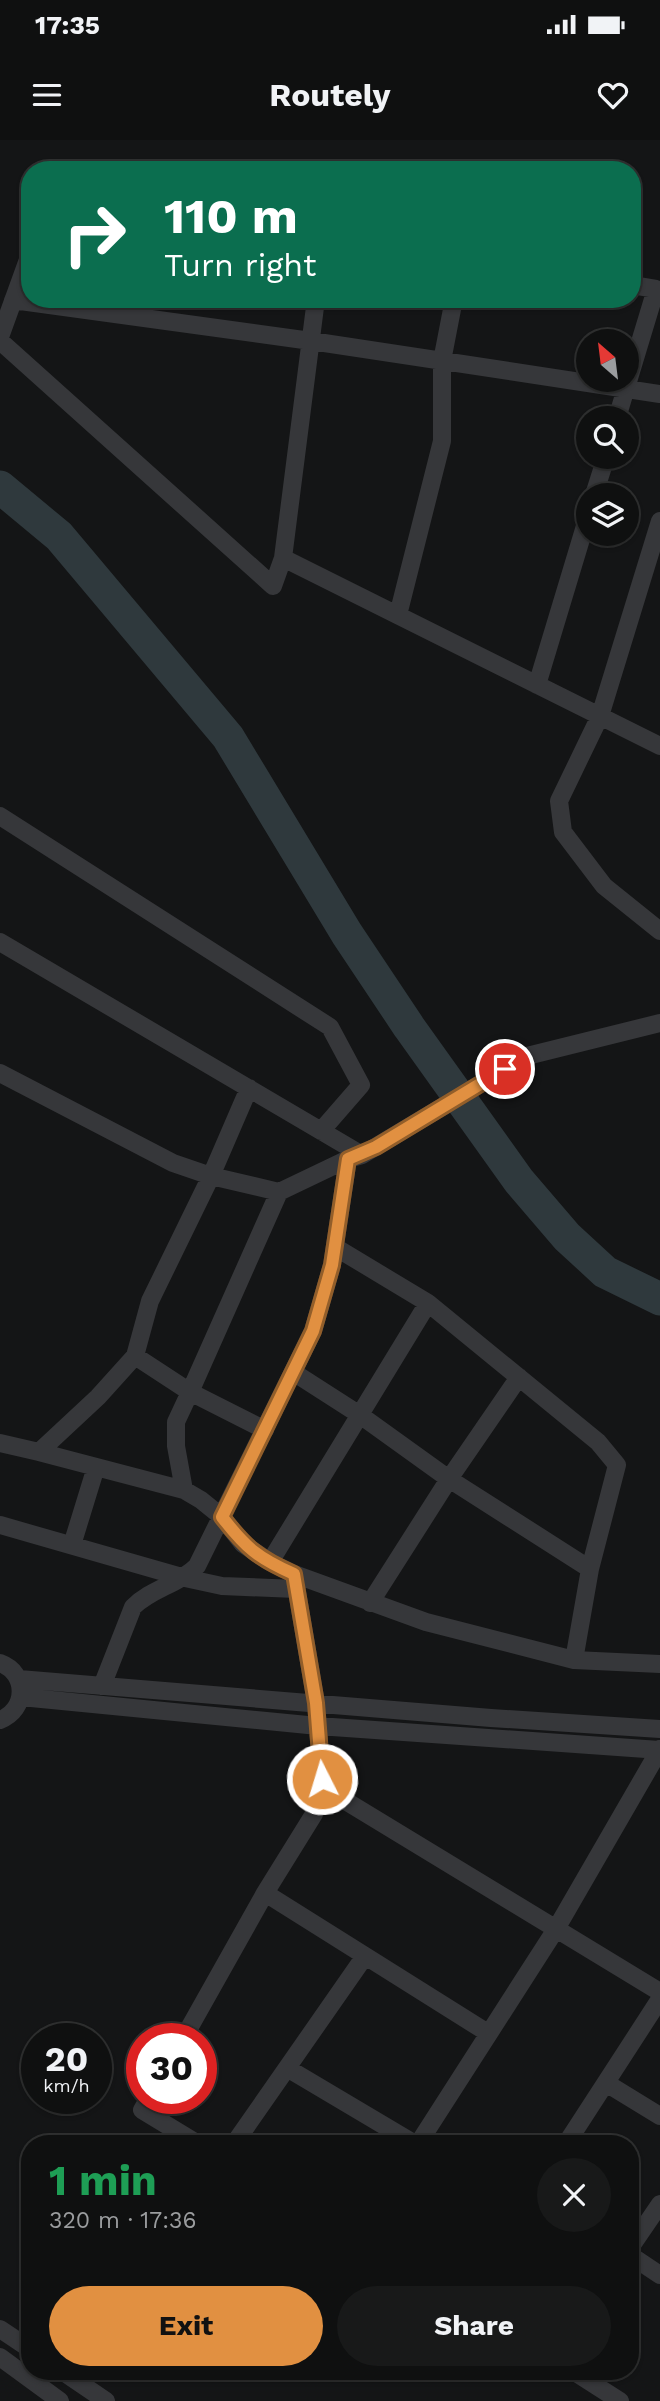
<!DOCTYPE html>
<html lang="en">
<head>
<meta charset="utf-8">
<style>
  body { margin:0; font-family:"Work Sans",sans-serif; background:#181919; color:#f1f3f6; height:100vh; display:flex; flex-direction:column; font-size:26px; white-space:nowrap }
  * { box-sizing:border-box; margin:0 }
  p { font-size:23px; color:#9b9d9f }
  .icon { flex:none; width:38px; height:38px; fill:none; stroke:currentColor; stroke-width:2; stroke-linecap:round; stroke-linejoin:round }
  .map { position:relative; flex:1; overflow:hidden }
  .drawer { position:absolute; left:21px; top:1995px; width:618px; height:245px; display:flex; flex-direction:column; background:#0f1010; border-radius:28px; box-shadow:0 2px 5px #0004,0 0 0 2px #2f3030 }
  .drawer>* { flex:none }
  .top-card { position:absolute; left:21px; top:21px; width:620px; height:147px; border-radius:28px; box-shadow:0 2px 5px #0004,0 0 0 2px #2f3030; background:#0b6e4f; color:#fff; overflow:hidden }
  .needle { width:46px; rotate:332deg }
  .fabs { position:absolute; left:576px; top:189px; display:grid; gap:14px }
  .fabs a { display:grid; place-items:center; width:63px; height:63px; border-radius:50%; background:#0f1010; box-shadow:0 2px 5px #0004,0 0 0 2px #2f3030; font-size:35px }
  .speed { position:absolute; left:21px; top:1883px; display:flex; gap:14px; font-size:35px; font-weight:700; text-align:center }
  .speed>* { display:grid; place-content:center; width:91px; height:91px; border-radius:50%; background:#0f1010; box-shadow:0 2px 5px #0004,0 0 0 2px #2f3030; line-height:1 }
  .speed small { font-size:18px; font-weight:400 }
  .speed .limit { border:10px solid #d22; background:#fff; color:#111 }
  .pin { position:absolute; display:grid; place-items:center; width:60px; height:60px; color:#fff; margin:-30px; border:4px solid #fff; border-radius:50%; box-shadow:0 2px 7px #0007 }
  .me { position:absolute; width:77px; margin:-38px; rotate:355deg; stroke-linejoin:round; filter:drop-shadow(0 0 5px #0008) }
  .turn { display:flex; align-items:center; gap:24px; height:147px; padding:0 28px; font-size:32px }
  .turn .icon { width:91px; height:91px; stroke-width:2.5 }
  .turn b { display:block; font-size:49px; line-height:60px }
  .round { display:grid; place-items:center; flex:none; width:74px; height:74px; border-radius:37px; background:#181919 }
  .head { display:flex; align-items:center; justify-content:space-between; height:119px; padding:0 28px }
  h1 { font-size:42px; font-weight:700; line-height:52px; color:#1e9e55 }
  .cta { display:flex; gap:14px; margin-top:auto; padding:14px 28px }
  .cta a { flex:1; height:80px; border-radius:42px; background:#e19041; color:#111; font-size:28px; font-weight:700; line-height:80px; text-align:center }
  .cta a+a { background:#181919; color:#f1f3f6 }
  .status { display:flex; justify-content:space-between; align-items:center; height:49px; padding:0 35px; background:#0f1010; direction:ltr }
  .status svg { height:19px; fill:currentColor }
  header { display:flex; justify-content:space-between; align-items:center; height:91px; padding:0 28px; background:#0f1010; font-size:32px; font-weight:700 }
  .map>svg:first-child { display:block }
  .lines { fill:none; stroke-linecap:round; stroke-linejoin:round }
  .river { stroke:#2f393d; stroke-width:33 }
  .minor { stroke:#36373a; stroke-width:18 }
  .route-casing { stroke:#925e2a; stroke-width:18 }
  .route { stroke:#e19041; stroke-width:12 }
</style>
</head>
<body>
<div class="status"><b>17:35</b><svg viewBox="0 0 49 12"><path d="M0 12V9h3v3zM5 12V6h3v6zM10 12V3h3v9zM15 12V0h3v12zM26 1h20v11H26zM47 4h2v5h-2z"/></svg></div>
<header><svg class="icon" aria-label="menu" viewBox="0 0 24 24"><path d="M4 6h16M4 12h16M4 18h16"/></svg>Routely<svg class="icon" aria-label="heart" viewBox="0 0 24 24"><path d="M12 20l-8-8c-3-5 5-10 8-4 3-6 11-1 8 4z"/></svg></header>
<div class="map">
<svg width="660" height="2261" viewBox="0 0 660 2261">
  <rect width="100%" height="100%" fill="#141516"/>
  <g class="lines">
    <path class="river" d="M0 347 59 396 228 597 347 794 409 887 519 1041 567 1097 605 1132 660 1159"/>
    <path class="minor" d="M13 160 311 201 660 254
      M0 197 30 114
      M0 201 273 446 283 418 316 159
      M617 278 656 149 632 145
      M594 355 606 317
      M660 381 600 576 559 661 563 692 604 746 660 791
      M283 418 660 606
      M398 475 442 301V221L454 159
      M537 545 588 376
      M0 676 330 887 361 945 321 991
      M0 802 362 1015
      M0 933 173 1023 211 1036 279 1052 348 1019 362 1015 527 916 660 883
      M428 1163 598 1302 617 1325 590 1429
      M293 1232 360 1275 449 1339 590 1429 574 1520
      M265 1290 190 1252 279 1052
      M0 1303 39 1312 98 1257 135 1216
      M39 1312 184 1350
      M0 1385 185 1438 222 1446 296 1449
      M72 1405 96 1327
      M270 1422 428 1163 335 1107
      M294 1434 426 1482 574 1520 660 1524
      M370 1463 449 1339 519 1237
      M0 1523C28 1533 27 1570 0 1580
      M19 1539 491 1578 660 1589
      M102 1546 133 1467C152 1448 178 1445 197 1426L313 1191 332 1125 348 1019
      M21 1557 318 1586 660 1610
      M321 1646 660 1852
      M265 1753 488 1893
      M183 1899 265 1753 314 1674 322 1639 316 1563 294 1434 270 1422 243 1404 222 1377 201 1360 184 1350 176 1306V1282L190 1252 135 1216 150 1161 211 1036 249 948
      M287 1928 415 2004
      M606 1943 660 1976
      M149 1958 142 1970 198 2004
      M234 2004 365 1816
      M418 2004 556 1789 660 1609
      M566 2004 660 1859
      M630 2108 660 2064
      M630 2115 660 2135
      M0 2189 30 2209
      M0 2217 60 2261
      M62 2231 106 2261
      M573 2231 620 2261"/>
  </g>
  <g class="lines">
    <g class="route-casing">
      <path id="route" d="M322 1639 316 1563 294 1434C258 1418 246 1408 222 1377L313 1191 332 1125 348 1019 376 1007 505 929"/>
    </g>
    <use href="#route" class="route"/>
  </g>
</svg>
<div class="fabs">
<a><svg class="needle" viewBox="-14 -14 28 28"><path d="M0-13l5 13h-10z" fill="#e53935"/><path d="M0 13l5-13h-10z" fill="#9b9d9f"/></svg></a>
<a><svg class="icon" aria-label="search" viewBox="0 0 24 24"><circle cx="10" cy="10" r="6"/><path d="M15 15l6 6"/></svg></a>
<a><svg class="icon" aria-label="layers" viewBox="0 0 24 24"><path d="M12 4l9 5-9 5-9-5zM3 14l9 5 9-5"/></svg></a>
</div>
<div class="speed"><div>20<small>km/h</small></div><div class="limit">30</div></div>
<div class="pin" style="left:505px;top:929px;background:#d93025"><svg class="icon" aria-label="arrive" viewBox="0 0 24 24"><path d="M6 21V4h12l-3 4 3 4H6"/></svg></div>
<svg class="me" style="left:322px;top:1639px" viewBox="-20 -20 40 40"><circle r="17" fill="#e19041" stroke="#fff" stroke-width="3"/><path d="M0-11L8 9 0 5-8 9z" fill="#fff"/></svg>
<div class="top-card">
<div class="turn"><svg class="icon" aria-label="right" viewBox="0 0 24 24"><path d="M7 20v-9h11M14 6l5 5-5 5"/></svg><div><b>110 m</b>Turn right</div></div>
</div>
<section class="drawer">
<div class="head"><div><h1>1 min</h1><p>320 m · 17:36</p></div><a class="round"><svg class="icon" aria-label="close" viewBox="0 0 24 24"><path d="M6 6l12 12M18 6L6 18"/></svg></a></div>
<div class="cta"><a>Exit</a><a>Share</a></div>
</section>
</div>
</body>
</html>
